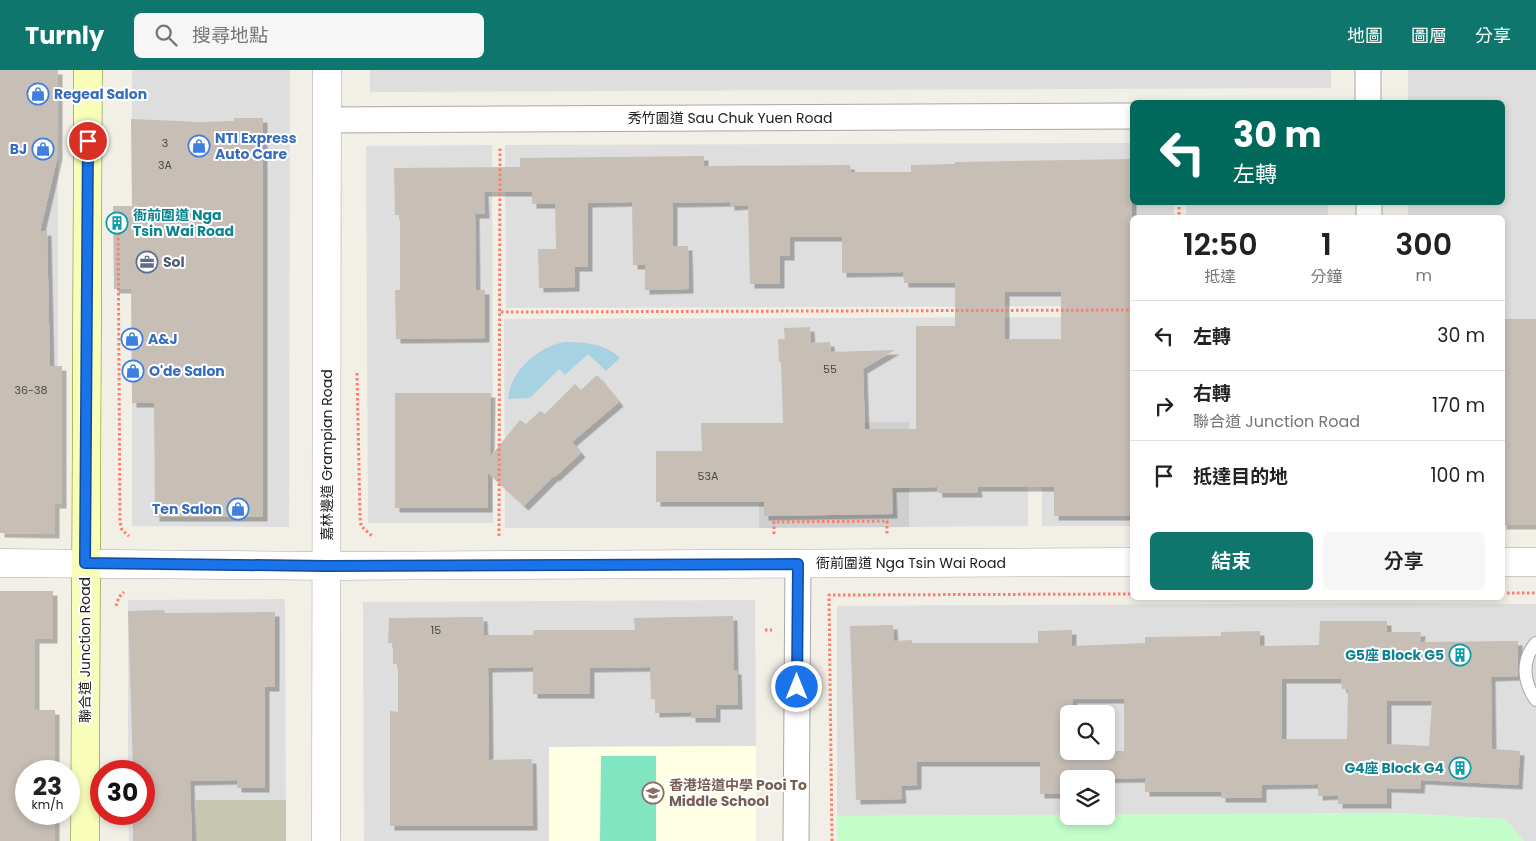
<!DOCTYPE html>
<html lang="zh-TW">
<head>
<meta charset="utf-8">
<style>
  body { margin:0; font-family:Poppins,"Noto Sans TC",sans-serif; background:#f6f6f6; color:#222; height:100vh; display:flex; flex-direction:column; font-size:19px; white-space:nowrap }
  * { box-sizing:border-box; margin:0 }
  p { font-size:16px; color:#767676 }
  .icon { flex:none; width:28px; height:28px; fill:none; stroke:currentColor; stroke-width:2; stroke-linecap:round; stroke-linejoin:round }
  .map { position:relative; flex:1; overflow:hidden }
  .drawer { position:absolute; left:1130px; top:145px; width:375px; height:385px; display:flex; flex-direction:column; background:#fff; border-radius:8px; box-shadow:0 2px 8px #0003 }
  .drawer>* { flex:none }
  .hud { position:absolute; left:1130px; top:30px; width:375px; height:105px; border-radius:8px; box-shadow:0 2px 8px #0003; background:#00695c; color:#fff; overflow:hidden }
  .fabs { position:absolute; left:1060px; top:635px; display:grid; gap:10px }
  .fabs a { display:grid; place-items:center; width:55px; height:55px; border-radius:8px; background:#fff; box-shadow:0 2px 8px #0003; font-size:25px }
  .speed { position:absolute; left:15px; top:690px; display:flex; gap:10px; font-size:25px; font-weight:700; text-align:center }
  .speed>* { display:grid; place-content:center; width:65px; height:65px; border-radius:50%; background:#fff; box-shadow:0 2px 8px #0003; line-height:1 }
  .speed small { font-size:12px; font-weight:400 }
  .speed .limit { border:8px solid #d22; background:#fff; color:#111 }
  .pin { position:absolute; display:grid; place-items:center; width:42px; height:42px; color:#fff; margin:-21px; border:2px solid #fff; border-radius:50%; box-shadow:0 1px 5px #0007 }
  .me { position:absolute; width:55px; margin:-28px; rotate:0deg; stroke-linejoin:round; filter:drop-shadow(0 0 4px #0008) }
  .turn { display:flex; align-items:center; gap:18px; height:105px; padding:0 20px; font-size:22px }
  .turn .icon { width:65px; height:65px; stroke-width:2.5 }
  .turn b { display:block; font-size:35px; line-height:42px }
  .eta { display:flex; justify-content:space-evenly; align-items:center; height:85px; text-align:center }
  .eta b { font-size:30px; font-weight:600; line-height:35px }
  .cta { display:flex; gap:10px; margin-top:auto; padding:10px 20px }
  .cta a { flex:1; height:58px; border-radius:8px; background:#0f766e; color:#fff; font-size:20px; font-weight:600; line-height:58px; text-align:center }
  .cta a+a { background:#f6f6f6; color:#222 }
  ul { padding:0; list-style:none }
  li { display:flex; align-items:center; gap:15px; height:70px; padding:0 20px; border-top:1px solid #e0e0e0 }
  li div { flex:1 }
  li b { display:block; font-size:19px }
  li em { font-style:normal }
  header { display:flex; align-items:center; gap:30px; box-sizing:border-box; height:70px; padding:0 25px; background:#0f766e; color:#fff }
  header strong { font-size:24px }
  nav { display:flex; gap:28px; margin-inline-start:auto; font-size:18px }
  .search { width:350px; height:45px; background:#f6f6f6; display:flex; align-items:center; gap:12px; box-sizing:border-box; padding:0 18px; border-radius:8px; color:#767676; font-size:19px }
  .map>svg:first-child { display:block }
  .residential { fill:#dfdede; fill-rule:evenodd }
  .education { fill:#feffe3 }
  .religious { fill:#cfcfcf }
  .construction { fill:#c7c7b2 }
  .park { fill:#c3fdc9 }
  .pitch { fill:#82e5c1 }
  .water { fill:#a6d2e1 }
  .building { fill:#c7beb6; fill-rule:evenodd; filter:url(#shadow) }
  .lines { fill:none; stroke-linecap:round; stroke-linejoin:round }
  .service-casing { stroke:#a8a8a8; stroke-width:14 }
  .minor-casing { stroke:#a8a8a8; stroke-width:27 }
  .tertiary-casing { stroke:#a8a8a8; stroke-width:29 }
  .secondary-casing { stroke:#6f8000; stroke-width:29 }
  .path { stroke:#ff7e6b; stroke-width:3; stroke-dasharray:2.5 2.5; stroke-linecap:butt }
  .service { stroke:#fff; stroke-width:12 }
  .minor { stroke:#fff; stroke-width:25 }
  .tertiary { stroke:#fff; stroke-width:28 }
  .secondary { stroke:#f8fdba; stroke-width:28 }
  .route-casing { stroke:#114b97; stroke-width:12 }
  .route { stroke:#1a73e8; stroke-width:9 }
  .labels { text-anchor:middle; stroke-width:4; stroke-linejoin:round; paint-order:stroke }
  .number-label { font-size:11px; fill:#4a4846 }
  .shop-label { font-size:14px; font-weight:bold; fill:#366cbe; stroke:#fff; text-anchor:start }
  .street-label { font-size:14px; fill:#212121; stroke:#fff }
  .culture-label { font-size:14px; font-weight:bold; fill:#0d838f; stroke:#fff; text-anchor:end }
  .service-label { font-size:14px; font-weight:bold; fill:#4e5e75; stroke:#fff; text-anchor:start }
  .education-label { font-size:14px; font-weight:bold; fill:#785e54; stroke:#fff; text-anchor:start }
</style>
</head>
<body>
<header>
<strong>Turnly</strong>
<div class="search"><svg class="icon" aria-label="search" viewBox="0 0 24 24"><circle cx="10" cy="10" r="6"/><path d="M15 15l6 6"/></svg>搜尋地點</div>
<nav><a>地圖</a><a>圖層</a><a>分享</a></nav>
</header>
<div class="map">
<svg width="1536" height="771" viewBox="0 0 1536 771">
  <defs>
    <filter id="shadow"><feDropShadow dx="4.5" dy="4.5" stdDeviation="0" flood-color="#0004"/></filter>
  </defs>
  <rect width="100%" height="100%" fill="#f2efe7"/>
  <path class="residential" d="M132 0H290L289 457 132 456Z
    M370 0H1331V18L370 22Z
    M1408 0H1536V455H1503L1502 148 1408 147V133L1502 132V32H1408Z
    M1132 73V132L1174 133V147L1132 148V236L506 238 505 75Z
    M492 75 493 453H368L366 76Z
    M0 85H58V296H0Z
    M1186 133H1328V147H1186Z
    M1132 247V456H1042V352H1028V456L909 457V352L759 353V458H505L504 249Z
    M285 529 286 771H129L128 744H144V701H128V530Z
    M755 530 756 676 550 677 549 771H364L363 532Z
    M1395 533 1536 534V771H1524L1505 749 1396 743 1106 745V709H1069V745L837 746V536ZM1069 644H1106V681H1069Z"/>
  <path class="education" d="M756 676V771H549V677Z"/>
  <path class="religious" d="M909 352V457L759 458V353Z"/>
  <path class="construction" d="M196 730H286V771H196Z"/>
  <path class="park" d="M1396 743 1505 749 1524 771H837V746Z"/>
  <path class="pitch" d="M601 686H656V771H600Z"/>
  <path class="water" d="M564 272C584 272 605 273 620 288L606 301 588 284 565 305 559 299 530 328 508 329C511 300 537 278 564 272Z"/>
  <path class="building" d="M0 0H58V85L40 162 47 161 50 296H62V434H55V464L0 463Z
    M234 48H263V447H155L154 333H132L131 219H114L113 136H132L131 49 199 52 234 51Z
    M704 86V96L850 95 851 102H911V95L955 94V92L1132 89V446H1054V417H977L978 423H938L937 417 892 418 893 444 764 446V432H656V381H702L701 353H783L781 292H779L778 269H785L784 258 810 257 811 273 830 272 831 282 895 280 863 299 865 359H916V256H955V213H904L903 202 842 203V167H790V186H780V214H750L748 135 730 136V132L673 133V176H688L689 219 645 220V195H633L632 132 588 133V197H575V217L539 218 538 179H556L555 134H532V122H484L485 144H475L476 220H485V268L396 269 395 220H400V145H395L394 98 520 97V88ZM1005 222H1061V269H1005Z
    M1502 249H1536V455H1502Z
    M597 305 619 332 572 372 581 383 555 407 554 406 524 436 488 403V438H395V323H491L490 387 520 350 526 354 540 341 545 344 575 314 581 320Z
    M0 521H53V569H35V640H55V701H26V744H55V771H0Z
    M164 540 165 543 275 542V617H265V718H237V710L190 711 192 771H133V744H144V701H133L128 541Z
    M733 546 734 600H737L738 635H716V648H691V642L655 643V629H651L650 597 590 598V624H533V597L488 598 489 690 532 689 533 756H390V641L398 642V594H393V573H388L389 548 483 547 484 565H533L534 560H635L634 548Z
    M1320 551H1387V562H1421L1420 572 1518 571V606L1491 607 1492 679 1520 681 1518 715 1421 710 1420 719 1387 718V734H1338V725L1318 726V714L1262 715V728H1221V722H1145V708L1069 709V724H1040V692H917V715L901 716 902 729 856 730 850 556 893 555 894 571 912 570V573H1038V561L1072 560V576L1145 573V567L1221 566V562L1260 561V576L1319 575ZM1282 609H1341L1342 619H1348L1347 669H1282ZM1073 629H1124V681H1069V644H1073ZM1387 631H1432L1429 676 1387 674Z"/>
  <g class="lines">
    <g class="service-casing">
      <path id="service" d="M1536 573C1521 590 1523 612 1536 630"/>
    </g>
    <g class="minor-casing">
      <path id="minor" d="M1368 0V32
        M328 50 1132 46
        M1369 132V148
        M796 771 798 494"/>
    </g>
    <g class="tertiary-casing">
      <path id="tertiary" d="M1502 492H1536
        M0 493 326 496 1132 492
        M326 771 327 0"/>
    </g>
    <g class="secondary-casing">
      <path id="secondary" d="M85 771 88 0"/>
    </g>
    <path class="path" d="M1179 132V148
      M118 153 120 452 122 460 129 466
      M501 242 1132 240
      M357 303 360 446 361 456 372 466
      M774 464V452L887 451V464
      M499 466 500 76
      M1502 523H1536
      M116 536 119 527 124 522
      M765 560H772
      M832 771 829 525 1132 524"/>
    <use href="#service" class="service"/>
    <use href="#minor" class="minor"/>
    <use href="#tertiary" class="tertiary"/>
    <use href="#secondary" class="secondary"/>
  </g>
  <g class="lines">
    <g class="route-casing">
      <path id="route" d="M88 71 85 493 326 496 798 494 797 617"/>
    </g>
    <use href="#route" class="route"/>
  </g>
  <defs>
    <g id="shop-ring" transform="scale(1.125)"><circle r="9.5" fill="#fff" stroke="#3f7fe0" stroke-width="1.5"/><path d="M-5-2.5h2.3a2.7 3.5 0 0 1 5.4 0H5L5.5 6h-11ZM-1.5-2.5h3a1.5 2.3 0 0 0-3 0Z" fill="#3f7fe0"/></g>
    <g id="building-ring" transform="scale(1.125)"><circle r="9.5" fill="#fff" stroke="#0f9aa8" stroke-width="1.5"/><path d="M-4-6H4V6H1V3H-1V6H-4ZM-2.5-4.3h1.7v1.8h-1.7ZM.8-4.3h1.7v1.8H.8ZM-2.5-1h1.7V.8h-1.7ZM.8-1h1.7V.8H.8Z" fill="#0f9aa8"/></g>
    <g id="office-ring" transform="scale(1.125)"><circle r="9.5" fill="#fff" stroke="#5c6f8a" stroke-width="1.5"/><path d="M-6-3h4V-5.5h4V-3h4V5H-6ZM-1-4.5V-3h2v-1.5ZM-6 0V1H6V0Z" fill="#5c6f8a"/></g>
    <g id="school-ring" transform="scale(1.125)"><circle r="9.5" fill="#fff" stroke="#8d6e63" stroke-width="1.5"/><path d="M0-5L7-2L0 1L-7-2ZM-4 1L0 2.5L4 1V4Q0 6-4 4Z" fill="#8d6e63"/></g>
  </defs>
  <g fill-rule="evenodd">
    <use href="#shop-ring" x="38" y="24"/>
    <use href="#shop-ring" x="199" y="76"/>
    <use href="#shop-ring" x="43" y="79"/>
    <use href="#building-ring" x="117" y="153"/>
    <use href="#office-ring" x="147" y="192"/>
    <use href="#shop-ring" x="132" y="269"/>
    <use href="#shop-ring" x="133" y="301"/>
    <use href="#shop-ring" x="238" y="439"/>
    <use href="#building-ring" x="1460" y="585"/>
    <use href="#building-ring" x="1460" y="698"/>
    <use href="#school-ring" x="653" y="723"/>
  </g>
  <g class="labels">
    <g class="number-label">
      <text x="165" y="77">3</text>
      <text x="165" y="99">3A</text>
      <text x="830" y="303">55</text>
      <text x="31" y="324">36-38</text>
      <text x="708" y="410">53A</text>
      <text x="436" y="564">15</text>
    </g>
    <g class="shop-label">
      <text x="54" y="29">Regeal Salon</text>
      <text x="215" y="73">NTI Express<tspan x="215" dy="16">Auto Care</tspan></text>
      <text x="27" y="84" text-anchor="end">BJ</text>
      <text x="148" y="274">A&amp;J</text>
      <text x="149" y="306">O'de Salon</text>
      <text x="222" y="444" text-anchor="end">Ten Salon</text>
    </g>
    <g class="street-label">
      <text x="730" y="53">秀竹園道 Sau Chuk Yuen Road</text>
      <text transform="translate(327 385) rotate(-90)" y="5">嘉林邊道 Grampian Road</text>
      <text x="911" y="498">衙前圍道 Nga Tsin Wai Road</text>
      <text transform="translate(85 580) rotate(-90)" y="5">聯合道 Junction Road</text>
    </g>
    <g class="culture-label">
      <text x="133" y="150" text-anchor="start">衙前圍道 Nga<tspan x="133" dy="16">Tsin Wai Road</tspan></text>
      <text x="1444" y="590">G5座 Block G5</text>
      <text x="1444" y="703">G4座 Block G4</text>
    </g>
    <g class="service-label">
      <text x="163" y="197">Sol</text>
    </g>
    <g class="education-label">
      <text x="669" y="720">香港培道中學 Pooi To<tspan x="669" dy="16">Middle School</tspan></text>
    </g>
  </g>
</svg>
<div class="fabs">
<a><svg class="icon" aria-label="search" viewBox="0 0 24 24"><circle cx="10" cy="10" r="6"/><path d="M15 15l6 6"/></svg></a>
<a><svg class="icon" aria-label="layers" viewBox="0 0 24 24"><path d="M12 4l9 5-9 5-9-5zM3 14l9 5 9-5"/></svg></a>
</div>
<div class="speed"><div>23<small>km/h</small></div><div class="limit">30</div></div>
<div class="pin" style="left:88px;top:71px;background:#d93025"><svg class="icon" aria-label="arrive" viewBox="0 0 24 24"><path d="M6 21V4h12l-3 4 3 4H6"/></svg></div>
<svg class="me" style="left:797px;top:617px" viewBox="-20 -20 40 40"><circle r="17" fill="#1a73e8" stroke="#fff" stroke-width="3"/><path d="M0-11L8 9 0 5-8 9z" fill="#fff"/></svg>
<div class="hud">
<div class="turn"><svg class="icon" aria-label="left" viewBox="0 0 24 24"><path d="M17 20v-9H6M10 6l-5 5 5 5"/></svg><div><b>30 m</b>左轉</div></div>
</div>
<section class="drawer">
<div class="eta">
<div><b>12:50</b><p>抵達</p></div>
<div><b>1</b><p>分鐘</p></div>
<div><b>300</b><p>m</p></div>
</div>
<ul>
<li><svg class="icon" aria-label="left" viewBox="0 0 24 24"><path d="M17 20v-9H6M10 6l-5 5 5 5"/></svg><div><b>左轉</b></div><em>30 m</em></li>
<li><svg class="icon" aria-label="right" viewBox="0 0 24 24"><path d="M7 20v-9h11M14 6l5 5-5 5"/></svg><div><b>右轉</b><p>聯合道 Junction Road</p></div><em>170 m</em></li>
<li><svg class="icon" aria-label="arrive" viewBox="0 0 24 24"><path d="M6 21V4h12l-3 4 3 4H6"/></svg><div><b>抵達目的地</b></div><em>100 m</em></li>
</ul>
<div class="cta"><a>結束</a><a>分享</a></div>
</section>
</div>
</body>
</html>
